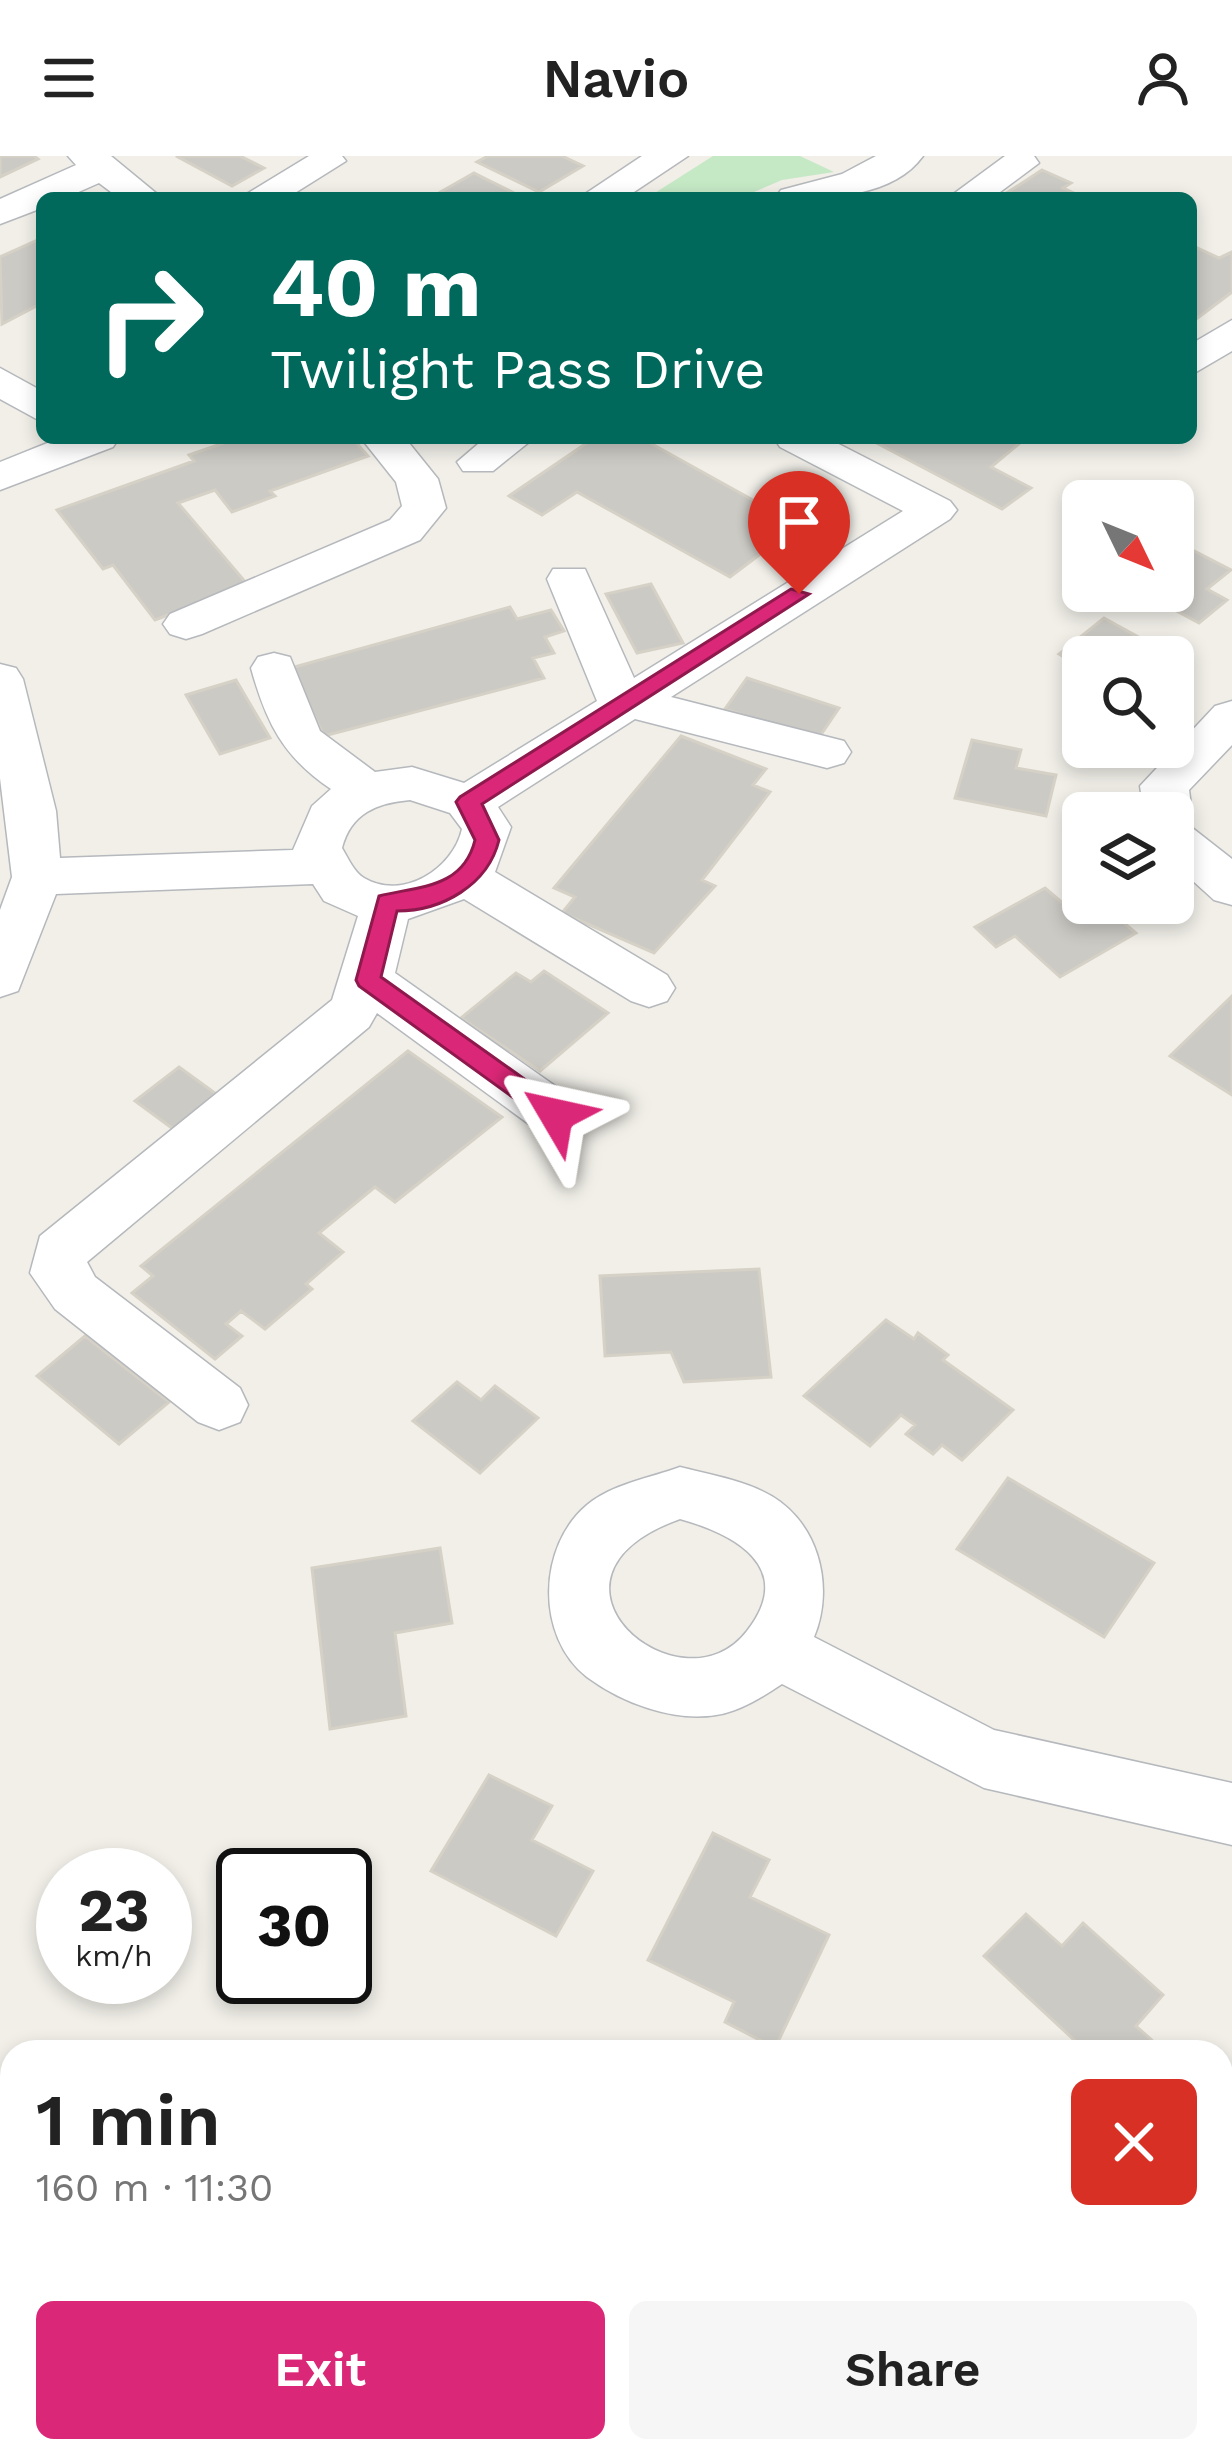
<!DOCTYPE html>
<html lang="en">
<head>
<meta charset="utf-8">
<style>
  body { margin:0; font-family:"Work Sans",sans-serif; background:#f6f6f6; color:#222; height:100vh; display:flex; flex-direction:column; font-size:45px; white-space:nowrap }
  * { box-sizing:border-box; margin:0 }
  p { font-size:39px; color:#767676 }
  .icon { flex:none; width:66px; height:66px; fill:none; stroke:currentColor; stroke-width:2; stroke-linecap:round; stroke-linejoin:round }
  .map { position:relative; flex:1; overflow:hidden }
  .side { position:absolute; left:0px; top:1884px; width:1233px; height:423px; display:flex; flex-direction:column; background:#fff; border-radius:36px 36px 0 0; box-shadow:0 6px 18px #0003 }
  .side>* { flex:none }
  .banner { position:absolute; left:36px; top:36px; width:1161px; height:252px; border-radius:18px; box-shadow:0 6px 18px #0003; background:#00695c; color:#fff; overflow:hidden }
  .needle { width:78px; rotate:133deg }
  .controls { position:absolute; left:1062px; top:324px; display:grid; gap:24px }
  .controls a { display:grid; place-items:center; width:132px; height:132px; border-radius:18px; background:#fff; box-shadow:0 6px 18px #0003; font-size:60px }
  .speed { position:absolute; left:36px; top:1692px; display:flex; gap:24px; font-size:60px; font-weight:700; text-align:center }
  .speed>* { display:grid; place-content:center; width:156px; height:156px; border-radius:50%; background:#fff; box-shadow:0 6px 18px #0003; line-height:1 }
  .speed small { font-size:30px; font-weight:400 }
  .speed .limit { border:6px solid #111; border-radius:18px; background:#fff; color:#111 }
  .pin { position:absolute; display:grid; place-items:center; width:102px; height:102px; color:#fff; margin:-123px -51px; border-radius:50% 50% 50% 0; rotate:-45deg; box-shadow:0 0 12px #0007 }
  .pin .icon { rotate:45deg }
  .me { position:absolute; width:132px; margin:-66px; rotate:306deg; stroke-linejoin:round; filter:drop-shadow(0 0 9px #0008) }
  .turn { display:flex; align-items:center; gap:42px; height:252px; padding:0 36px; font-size:54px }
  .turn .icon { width:156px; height:156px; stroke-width:2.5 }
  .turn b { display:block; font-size:84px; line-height:102px }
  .round { display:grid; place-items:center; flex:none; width:126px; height:126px; border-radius:18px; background:#f6f6f6 }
  .overview { display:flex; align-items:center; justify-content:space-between; height:204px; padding:0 36px }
  h1 { font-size:72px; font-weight:600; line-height:90px }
  .cta { display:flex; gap:24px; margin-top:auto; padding:24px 36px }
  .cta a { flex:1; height:138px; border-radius:18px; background:#db2777; color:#fff; font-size:48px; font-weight:600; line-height:138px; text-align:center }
  .cta a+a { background:#f6f6f6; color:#222 }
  header { display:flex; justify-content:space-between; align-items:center; height:156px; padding:0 36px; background:#fff; font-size:54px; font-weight:600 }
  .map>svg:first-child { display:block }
  .green { fill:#c5e8c5 }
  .building { fill:#cccac5; stroke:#d6d1c6; stroke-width:3 }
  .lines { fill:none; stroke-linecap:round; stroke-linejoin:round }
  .minor-casing { stroke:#b5b8bc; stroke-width:3 }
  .minor { fill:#fff; fill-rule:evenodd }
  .route { fill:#db2777; stroke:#8e194d; stroke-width:3 }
</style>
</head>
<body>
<header><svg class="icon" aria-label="menu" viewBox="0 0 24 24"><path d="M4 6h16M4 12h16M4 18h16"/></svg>Navio<svg class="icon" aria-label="person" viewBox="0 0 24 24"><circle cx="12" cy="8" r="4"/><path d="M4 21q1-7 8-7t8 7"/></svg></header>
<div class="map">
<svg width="1232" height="2305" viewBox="0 0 1232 2305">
  <rect width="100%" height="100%" fill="#f1efe8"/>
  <path class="green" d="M713 0H800L834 16 782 24 740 42H647Z"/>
  <path class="building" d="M0 0H34L38 3 0 21Z
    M176 0H240L264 12 232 30Z
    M488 0H562L583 10 539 36 477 6Z
    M1042 14 1071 27 1063 32 1085 42H999Z
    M474 17 518 39 437 38Z
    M42 82V147L2 168 0 101Z
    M1191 89 1219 102 1232 96V136L1191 167Z
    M238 282H352L368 300 270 335 275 340 232 356 215 334 178 347 248 429 155 464 113 409 103 413 57 354 194 305 189 299Z
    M594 282H661L652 288 760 348 793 325 830 346 730 421 577 336 542 359 509 340Z
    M867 282H1026L991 311 1031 332 1002 353Z
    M1173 384 1231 414 1207 433 1227 444 1199 467 1139 435H1173Z
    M651 428 683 487 637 497 606 438Z
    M510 451 517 463 551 454 564 475 545 481 554 497 533 502 544 522 324 580 291 512Z
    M1104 462 1171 499 1083 501V512L1059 498Z
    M747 522 839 552 818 583 725 553Z
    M236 524 270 582 220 598 186 539Z
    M681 580 766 613 753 629 770 636 702 724 715 730 654 797 562 757 575 741 554 732Z
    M972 584 1021 594 1016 612 1056 619 1046 660 955 642Z
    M1045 732 1080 762 1103 749 1136 777 1060 821 1015 780 996 791 975 771Z
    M544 815 608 857 540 915 461 862 516 817 531 826Z
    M1232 840V939L1170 900Z
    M408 895 502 961 395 1046 375 1031 319 1077 343 1096 306 1128 312 1133 265 1173 241 1155 226 1168 242 1180 215 1203 132 1137 153 1120 141 1110Z
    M179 911 219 940 176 975 135 945Z
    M759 1113 771 1221 684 1226 671 1196 605 1200 600 1120Z
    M886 1164 914 1183 918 1177 948 1199 943 1204 1013 1254 962 1304 942 1289 933 1298 906 1278 915 1269 901 1259 870 1290 804 1240Z
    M85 1180 169 1246 119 1288 37 1220Z
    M457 1226 481 1244 495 1230 538 1262 480 1317 413 1265Z
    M1008 1322 1154 1407 1104 1481 957 1393Z
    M440 1392 452 1467 395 1477 406 1560 330 1573 312 1412Z
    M489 1619 552 1650 532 1684 593 1715 556 1780 431 1715Z
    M713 1677 769 1704 750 1741 829 1779 775 1892 725 1866 734 1846 648 1804Z
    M1026 1758 1062 1790 1083 1767 1163 1839 1136 1870 1165 1896H1087L984 1800Z
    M800 2295H906L916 2305H792Z
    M999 2295H1070L1063 2305H1009Z"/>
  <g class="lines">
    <g class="minor-casing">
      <path id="minor" d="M68 0H111L162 42H119L99 27 65 42H42V52L0 68V43L76 9Z
        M309 0H342L346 5 287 42H240Z
        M642 0H688L625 42H579Z
        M876 0H923C891 44 822 42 775 42L781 34 842 18Z
        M1005 0H1034L1039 7 992 42H948Z
        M1232 164V195L1191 219V188Z
        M0 212 42 235V266L0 243Z
        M60 282H119L113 291 0 334V306Z
        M361 282H405L438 323 446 352 420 384 202 478 186 483 170 478 163 468 170 458 390 364 402 350 396 326Z
        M485 282H534L493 315H463L457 306Z
        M774 282H827L950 345 957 354 950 363 671 541 844 585 851 596 844 607 827 612 635 563 498 651 511 671 495 716 667 819 675 832 667 845 649 851 631 845 464 743 408 763 395 817 575 944 583 959 575 974 556 980 537 974 377 857 369 871 87 1106 95 1121 240 1232 248 1249 240 1266 219 1274 198 1266 55 1153 30 1117 40 1080 332 844 358 760 324 745 313 728 56 738 18 835 0 841V754L12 721 0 622V508L16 512 23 523 56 655 60 702 293 694 312 650 331 633C283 601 266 566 251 512L258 501 274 497 290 501 320 575 375 616 412 611 464 627 597 545 547 423 553 413H585L634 522 903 355 780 291ZM410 644 450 657 462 673C453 713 403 745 364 722 354 716 348 702 342 692 351 657 377 647 410 644Z
        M1232 545V589L1189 634 1192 657 1186 667 1232 703V749L1214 744 1173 707V657H1144L1140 630 1215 550Z
        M680 1311C707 1318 737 1323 762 1335 817 1360 836 1428 814 1481L994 1574 1232 1627V1689L984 1632 782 1528C764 1540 739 1556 716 1559 673 1566 622 1547 587 1521 535 1480 538 1390 587 1349 612 1328 650 1322 680 1311ZM680 1363C734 1378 797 1411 747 1475 681 1561 515 1422 680 1363Z"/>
    </g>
    <use href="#minor" class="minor"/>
  </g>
  <path class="route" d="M791 433 809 438 482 648 499 684C488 729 442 755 397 755L381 821 565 952V966H547L359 830 356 824 379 740C418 730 463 733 475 684L456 646 460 641Z"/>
</svg>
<div class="controls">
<a><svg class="needle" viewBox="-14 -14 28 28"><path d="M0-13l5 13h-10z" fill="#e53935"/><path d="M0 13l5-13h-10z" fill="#767676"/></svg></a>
<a><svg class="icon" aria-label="search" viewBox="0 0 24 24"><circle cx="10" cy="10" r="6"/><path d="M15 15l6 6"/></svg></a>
<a><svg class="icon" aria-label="layers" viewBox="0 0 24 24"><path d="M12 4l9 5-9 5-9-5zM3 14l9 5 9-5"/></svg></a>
</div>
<div class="speed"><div>23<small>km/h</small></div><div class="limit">30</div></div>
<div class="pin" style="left:799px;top:438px;background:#d93025"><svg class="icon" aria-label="arrive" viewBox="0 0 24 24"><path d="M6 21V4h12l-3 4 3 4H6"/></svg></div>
<svg class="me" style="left:556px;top:959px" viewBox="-20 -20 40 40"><path d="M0-17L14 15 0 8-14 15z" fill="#db2777" stroke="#fff" stroke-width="4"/></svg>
<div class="banner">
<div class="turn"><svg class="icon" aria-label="right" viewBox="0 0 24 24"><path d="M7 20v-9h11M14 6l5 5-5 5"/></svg><div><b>40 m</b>Twilight Pass Drive</div></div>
</div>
<section class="side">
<div class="overview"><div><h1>1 min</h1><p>160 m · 11:30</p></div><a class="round" style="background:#d93025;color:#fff"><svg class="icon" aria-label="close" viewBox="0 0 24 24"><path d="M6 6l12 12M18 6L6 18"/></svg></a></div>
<div class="cta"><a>Exit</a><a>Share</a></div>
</section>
</div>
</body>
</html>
